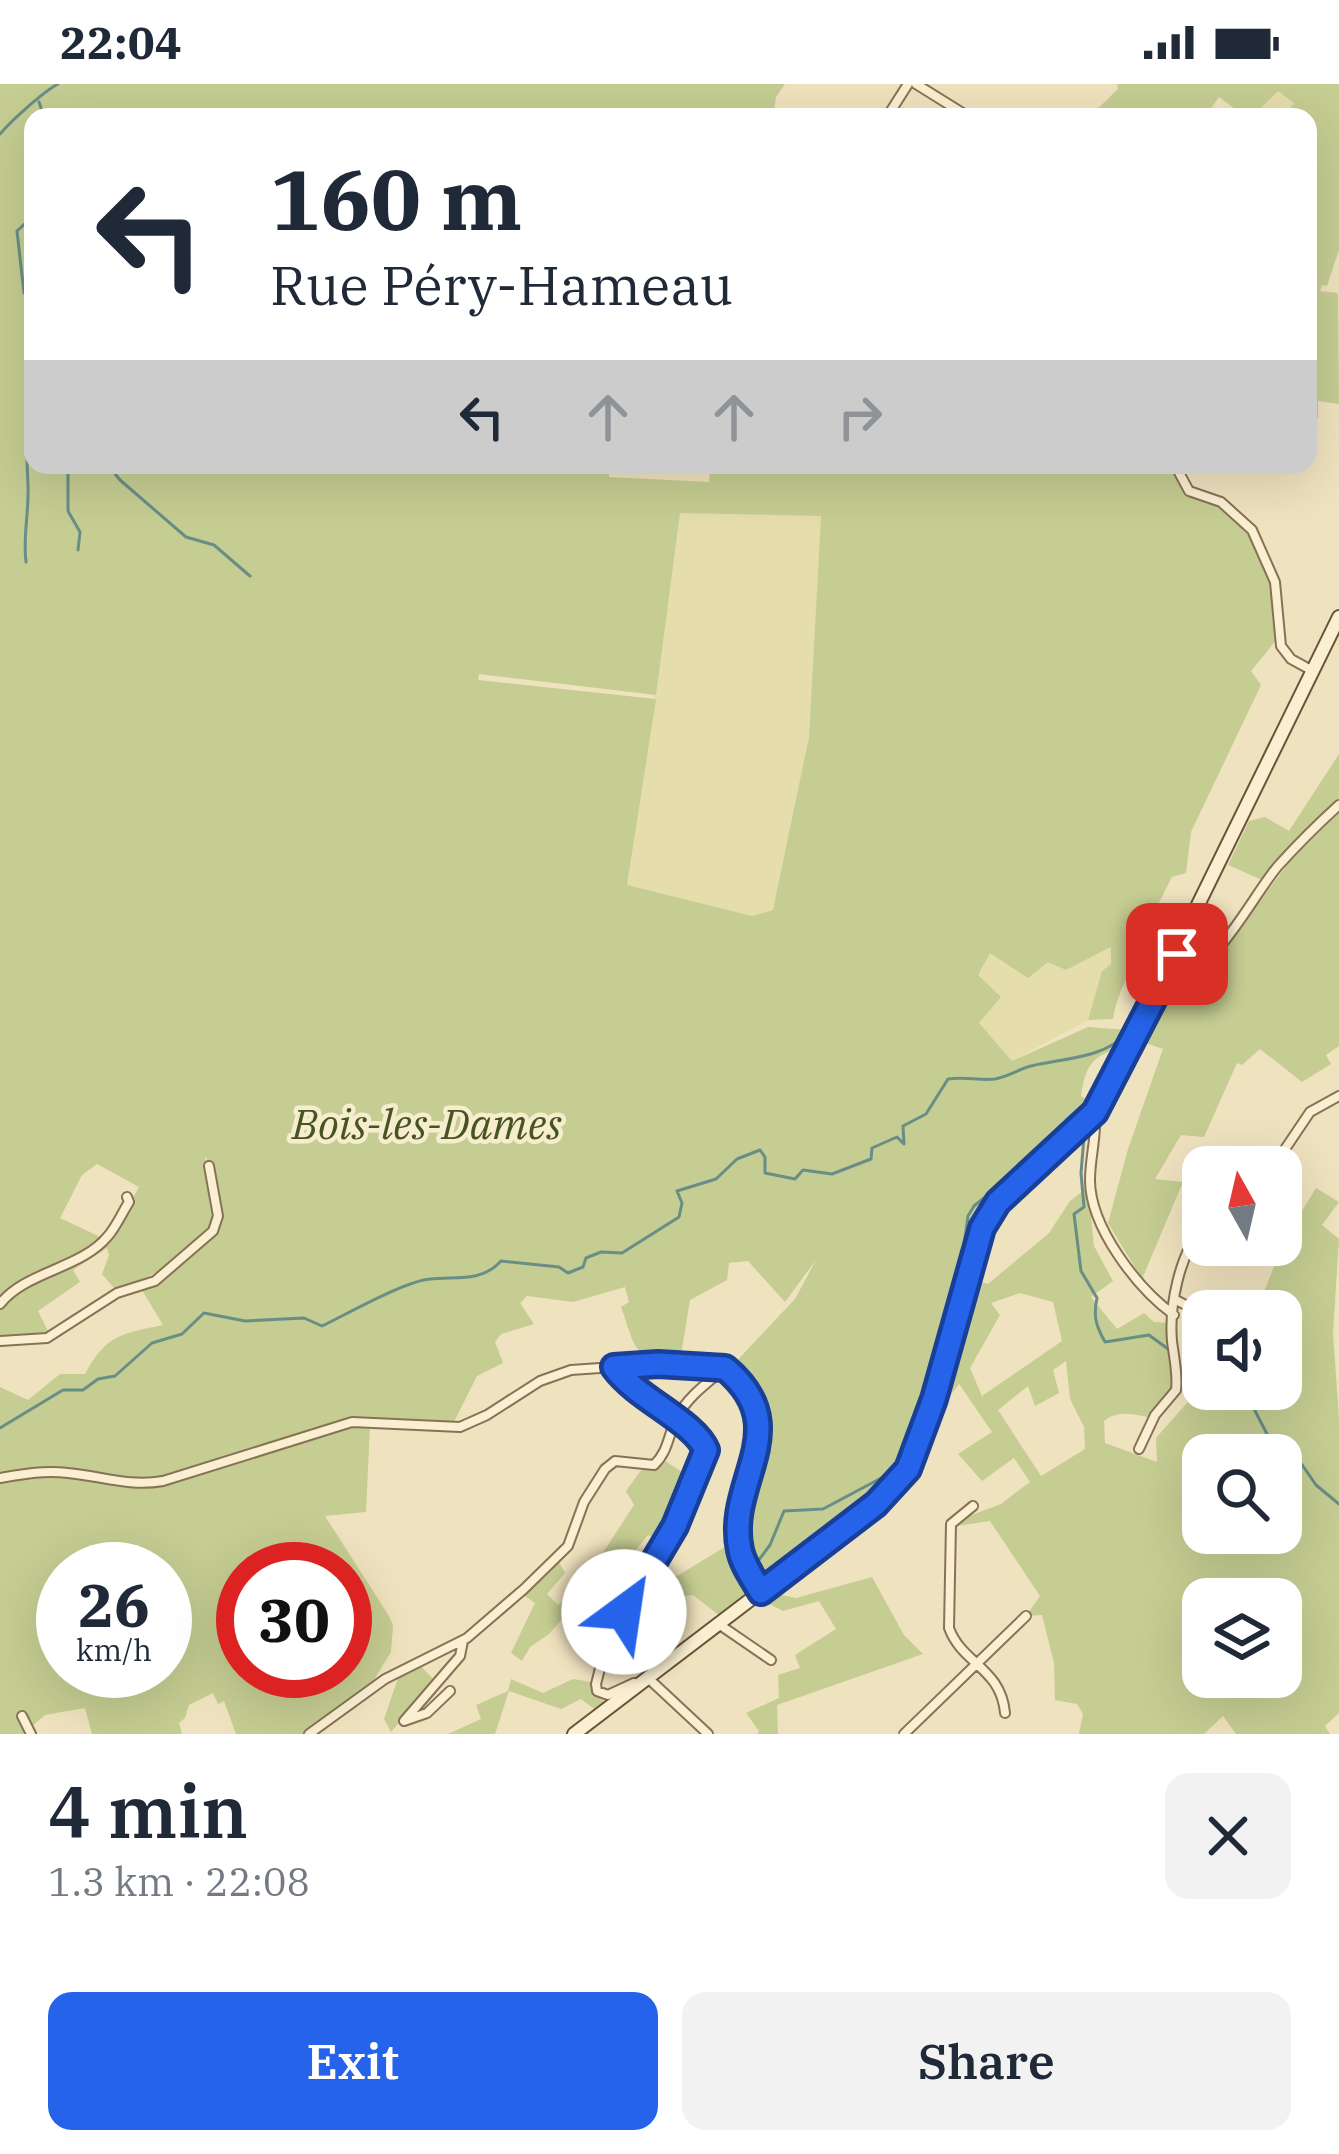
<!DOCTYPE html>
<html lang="en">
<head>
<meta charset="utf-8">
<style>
  body { margin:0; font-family:"IBM Plex Serif",serif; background:#f2f2f3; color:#1f2937; height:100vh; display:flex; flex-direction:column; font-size:45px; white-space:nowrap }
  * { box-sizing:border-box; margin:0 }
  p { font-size:39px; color:#747a83 }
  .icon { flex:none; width:66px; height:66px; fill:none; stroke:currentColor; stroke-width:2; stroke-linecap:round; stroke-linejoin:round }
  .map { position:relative; height:1650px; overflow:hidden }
  .details { display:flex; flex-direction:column; background:#fff; flex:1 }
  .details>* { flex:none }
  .top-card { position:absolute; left:24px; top:24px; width:1293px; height:366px; border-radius:24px; box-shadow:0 12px 48px #0002; background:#fff; color:#1f2937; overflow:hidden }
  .needle { width:78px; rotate:352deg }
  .fabs { position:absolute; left:1182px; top:1062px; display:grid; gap:24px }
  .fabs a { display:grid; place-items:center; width:120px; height:120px; border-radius:24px; background:#fff; box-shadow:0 12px 48px #0002; font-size:60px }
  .speed { position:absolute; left:36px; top:1458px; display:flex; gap:24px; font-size:60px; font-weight:700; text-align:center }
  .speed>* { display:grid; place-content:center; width:156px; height:156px; border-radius:50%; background:#fff; box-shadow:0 12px 48px #0002; line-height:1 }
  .speed small { font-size:30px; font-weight:400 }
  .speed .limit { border:18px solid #d22; background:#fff; color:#111 }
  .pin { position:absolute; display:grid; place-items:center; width:102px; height:102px; color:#fff; margin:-51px; border-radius:24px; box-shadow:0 6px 18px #0006 }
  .me { position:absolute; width:132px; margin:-66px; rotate:31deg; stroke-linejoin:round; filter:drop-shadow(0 0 9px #0008) }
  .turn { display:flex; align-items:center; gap:42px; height:252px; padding:0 48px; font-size:54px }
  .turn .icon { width:156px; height:156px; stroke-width:2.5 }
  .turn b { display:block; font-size:84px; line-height:102px }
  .lanes { display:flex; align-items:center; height:114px; padding:0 48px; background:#0003; justify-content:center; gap:60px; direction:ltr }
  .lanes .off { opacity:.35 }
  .round { display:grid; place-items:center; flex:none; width:126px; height:126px; border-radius:24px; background:#f2f2f3 }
  .head { display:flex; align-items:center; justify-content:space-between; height:204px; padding:0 48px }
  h1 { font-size:72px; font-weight:600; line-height:90px }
  .cta { display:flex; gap:24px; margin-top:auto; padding:24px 48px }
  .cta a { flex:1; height:138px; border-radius:24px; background:#2563eb; color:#fff; font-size:48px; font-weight:600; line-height:138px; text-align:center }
  .cta a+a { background:#f2f2f3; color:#1f2937 }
  .status { display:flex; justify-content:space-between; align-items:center; height:84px; padding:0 60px; background:#fff; direction:ltr }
  .status svg { height:33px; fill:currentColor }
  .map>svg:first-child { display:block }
  .farmland { fill:#e5ddab }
  .green { fill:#c5cd92; fill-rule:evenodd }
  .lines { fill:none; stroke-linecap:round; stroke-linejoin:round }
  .stream { stroke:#698e86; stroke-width:3 }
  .street-casing { stroke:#887256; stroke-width:12 }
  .secondary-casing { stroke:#6a533a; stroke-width:16 }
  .street { stroke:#faefd1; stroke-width:8 }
  .secondary { stroke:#faefd1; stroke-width:12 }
  .route-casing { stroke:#184099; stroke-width:30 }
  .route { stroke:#2563eb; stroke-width:21 }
  .labels { text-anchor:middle; stroke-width:9; stroke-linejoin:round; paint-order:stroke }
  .park-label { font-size:42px; font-style:italic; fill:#465421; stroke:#f6ecce }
</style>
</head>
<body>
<div class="status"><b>22:04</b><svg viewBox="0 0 49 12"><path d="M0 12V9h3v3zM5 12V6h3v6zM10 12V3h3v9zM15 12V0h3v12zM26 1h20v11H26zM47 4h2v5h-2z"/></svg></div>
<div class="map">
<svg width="1339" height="1650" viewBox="0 0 1339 1650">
  <rect width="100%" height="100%" fill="#efe2be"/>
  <path class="farmland" d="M1278 7 1295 19 1285 33H1252Z
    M680 428 821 432 809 653 774 826 753 832 627 802Z
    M1111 863V881L1102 887 1088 936 1012 977 979 939 978 891 990 869 1049 878 1066 886Z"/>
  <path class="green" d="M0 0H785L776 13 773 33H33V381H609V393L709 398 710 381H1170C1186 426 1216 408 1240 438 1254 455 1267 487 1274 508 1280 524 1270 539 1277 555L1251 587 1261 601 1191 748 1186 789 1172 793 1151 834 1164 842C1139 873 1120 896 1113 935L1088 936 1102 887 1111 880V863L1066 886 1048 878 1028 894 990 869 978 891 1001 913 979 939 1012 977 1088 943 1128 946 1115 966C1090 972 1084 988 1081 1012L1099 1023 997 1118 982 1144C965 1203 936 1344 901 1388 866 1432 810 1464 765 1497 709 1446 782 1379 760 1319 754 1304 743 1294 731 1283L795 1215 816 1176 785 1218 748 1177 729 1179 727 1196 690 1216 680 1277C632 1277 636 1264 621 1223L629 1218 625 1203 573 1218 527 1212 520 1219 534 1240 501 1250 495 1258 503 1279 477 1292 454 1338 352 1333 157 1393 118 1394 63 1384 64 1393 139 1404 160 1402 338 1345 370 1342 366 1428 325 1432 389 1532 393 1541 391 1568 369 1604 304 1650H236L224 1617 218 1620 213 1609 189 1621 185 1634 179 1639 182 1650H92L85 1624 45 1631 23 1650H0V1303L28 1316 60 1290H85C106 1251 120 1250 163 1241L142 1206 218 1146 214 1083 205 1073 215 1134C192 1170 156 1194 115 1205L102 1190 109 1171 107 1164 73 1186 80 1198 38 1227 49 1249 0 1253ZM680 429 821 432 809 653 773 826 752 832 627 801 656 615 478 596 479 590 656 611ZM97 1080 139 1103 109 1157 60 1134 82 1091ZM63 1485H165V1587H63ZM243 1485H345V1587H243Z
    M1117 0H1339V166L1327 202 1322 201 1320 207 1338 209 1339 320 1318 317V334L1308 333V33H1285L1294 19 1278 7 1252 33H1246L1219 13 1205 33 1092 30 1118 5Z
    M1339 670V715L1262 796 1228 781 1249 737 1265 733 1289 747Z
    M1339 728V962L1326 971 1331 980 1302 998 1260 965 1242 981 1237 979 1204 1053 1181 1051 1155 1095 1183 1098 1142 1195 1108 1139 1128 1065 1163 965 1137 956 1163 905H1178L1235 851 1301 762Z
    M1088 1103 1094 1162 1113 1197 1091 1213 1117 1245 1144 1229 1154 1238 1171 1239 1173 1304 1150 1334C1133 1330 1118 1326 1104 1337L1105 1359 1157 1378 1156 1354 1202 1302 1182 1292 1179 1281 1203 1290V1305H1252L1246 1319 1257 1325 1265 1305H1281V1264L1288 1244 1281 1240V1227L1257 1225 1280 1168 1285 1145 1300 1130 1316 1104 1339 1118 1322 1141 1339 1155 1333 1249 1339 1334V1629L1325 1642 1330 1650H1236L1223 1632 1204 1650H1079L1083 1630 1077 1620 1055 1616 1054 1579 1042 1531 1026 1532 1040 1512 990 1437 956 1442 961 1435 1001 1420 1030 1398 1014 1374 982 1397 958 1370 992 1348 959 1300 932 1336 971 1195 988 1200 1049 1149 1070 1117ZM1020 1209 1053 1218 1062 1257 982 1312 970 1284 1000 1231 991 1219ZM1066 1277 1070 1315 1084 1343 1085 1365 1041 1392 998 1326 1028 1302 1035 1322 1059 1309 1053 1286ZM1203 1371H1281V1449H1203ZM1203 1515H1281V1593H1203Z
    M665 1377 693 1395 673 1439 660 1456 648 1451 619 1486 595 1504 589 1490 634 1421 626 1407 642 1385 661 1382Z
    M733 1458 752 1504 720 1532 693 1511 672 1513 646 1536 634 1517 657 1479 677 1492Z
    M559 1478 565 1489 547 1510 558 1521 569 1513 577 1518 549 1550 530 1563 522 1577 511 1569 535 1519 522 1510Z
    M872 1493 904 1551 923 1570 777 1621 778 1650H757L759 1647 746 1629 779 1614 778 1591 800 1584 795 1571 836 1545 819 1517 783 1527 758 1514 767 1508 796 1514Z
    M419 1580 435 1597 391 1648 384 1635 399 1591Z
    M511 1595 543 1609 573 1595 592 1598 595 1611 606 1619 597 1627 581 1615 561 1625 509 1607 495 1650H448L481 1635 476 1621 508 1607Z"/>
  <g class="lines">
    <path class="stream" d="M39 18 44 33
      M0 50C11 37 43 8 58 0
      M33 125 31 134 17 147 24 209 33 214
      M68 381V427L80 448 78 466
      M108 381 120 396 186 453 214 461 250 492
      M26 478C23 454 28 434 28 410 29 389 23 374 33 354
      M1084 1053 1081 1089 1084 1123 1074 1130 1081 1187 1097 1214C1093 1232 1096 1242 1105 1258L1149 1251 1168 1265
      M963 1169 968 1132 974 1122 1072 1043 1095 1013
      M1183 1284 1191 1291 1203 1292
      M1235 1305 1250 1317 1268 1352 1296 1372 1316 1401 1339 1420
      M0 1344 63 1306H83L98 1295 115 1292 152 1259 182 1250 204 1229 245 1237 304 1234 322 1242C347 1230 405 1197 430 1195 456 1192 481 1199 501 1177L559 1183 568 1189 583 1183 586 1174 601 1168 622 1169 679 1133 682 1119 677 1107 716 1095 737 1075 760 1066 765 1073V1089L795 1095 803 1086 832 1090 871 1075 872 1064 897 1053 904 1060 903 1042 926 1030 948 995C965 992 979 997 995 995 1008 993 1019 985 1031 982 1064 974 1102 975 1128 949
      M739 1492 755 1481 770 1461 784 1427 823 1425 902 1383"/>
    <g class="street-casing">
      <path id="street" d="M916 0 969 33
        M887 33 908 0
        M1175 381 1189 407 1221 418 1252 446 1275 498 1281 562 1291 575 1311 586
        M1161 902C1212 897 1248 818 1278 782 1297 761 1318 740 1339 721
        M1095 1028C1097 1051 1090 1073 1090 1096 1090 1143 1137 1204 1174 1231
        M1273 1083 1310 1028 1339 1012
        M1176 1216 1203 1230
        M0 1220C26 1187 81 1185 108 1152 116 1143 122 1129 129 1118L127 1113
        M0 1257 47 1254 117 1209 155 1197 213 1147 218 1132 209 1082
        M614 1283C639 1317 679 1327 700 1355 722 1383 629 1516 613 1546 604 1562 601 1582 596 1600L597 1607 608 1611 634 1599
        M1139 1365 1155 1331 1176 1306C1178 1289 1174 1274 1172 1257 1169 1224 1179 1169 1203 1144
        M0 1394C23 1390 44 1386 68 1389 101 1392 129 1403 163 1397L352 1338 460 1343 487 1331 540 1297 571 1286 658 1280 725 1284 753 1311 758 1330 739 1446 745 1481 761 1508
        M973 1422 951 1440 949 1544C962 1580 1001 1584 1005 1629
        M720 1541 771 1576
        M648 1594 708 1650
        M450 1607 427 1629 404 1637 460 1572 463 1557
        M22 1632 31 1650
        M309 1650 385 1595 467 1554 524 1505 568 1462 584 1418 605 1385 615 1377 654 1381C668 1368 668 1352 676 1335 687 1313 707 1299 725 1284
        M904 1650 1026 1532"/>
    </g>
    <g class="secondary-casing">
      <path id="secondary" d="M574 1650 876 1420 908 1385 921 1357 982 1144 997 1118 1063 1062 1099 1023 1339 533"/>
    </g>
    <use href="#street" class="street"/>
    <use href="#secondary" class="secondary"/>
  </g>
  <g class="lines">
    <g class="route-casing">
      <path id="route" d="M624 1528 675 1442 706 1366C694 1337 637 1315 614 1283L658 1280 725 1284C798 1345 725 1397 740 1466 743 1481 753 1494 761 1508L876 1420 908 1385 934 1315 982 1144 998 1118 1095 1028 1177 870"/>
    </g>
    <use href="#route" class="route"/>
  </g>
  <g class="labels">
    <g class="park-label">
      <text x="427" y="1055">Bois-les-Dames</text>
    </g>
  </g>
</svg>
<div class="fabs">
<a><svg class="needle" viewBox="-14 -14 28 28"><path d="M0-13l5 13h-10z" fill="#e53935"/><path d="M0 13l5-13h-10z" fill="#747a83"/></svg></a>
<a><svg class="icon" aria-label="sound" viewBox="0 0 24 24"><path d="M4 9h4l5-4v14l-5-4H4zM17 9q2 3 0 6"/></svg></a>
<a><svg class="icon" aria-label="search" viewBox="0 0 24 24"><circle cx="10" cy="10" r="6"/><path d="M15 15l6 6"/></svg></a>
<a><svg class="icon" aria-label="layers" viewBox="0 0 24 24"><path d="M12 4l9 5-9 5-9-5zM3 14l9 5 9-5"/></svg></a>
</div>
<div class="speed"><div>26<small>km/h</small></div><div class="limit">30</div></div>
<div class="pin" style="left:1177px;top:870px;background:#d93025"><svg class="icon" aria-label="arrive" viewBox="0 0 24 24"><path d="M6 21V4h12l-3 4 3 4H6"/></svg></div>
<svg class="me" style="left:624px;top:1528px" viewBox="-20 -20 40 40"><circle r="19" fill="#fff"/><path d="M0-13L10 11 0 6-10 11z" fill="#2563eb"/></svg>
<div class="top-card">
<div class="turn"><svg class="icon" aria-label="left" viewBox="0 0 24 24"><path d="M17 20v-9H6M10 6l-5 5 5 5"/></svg><div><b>160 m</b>Rue Péry-Hameau</div></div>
<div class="lanes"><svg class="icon" aria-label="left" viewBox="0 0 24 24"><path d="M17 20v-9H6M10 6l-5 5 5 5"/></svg><svg class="icon off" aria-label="ahead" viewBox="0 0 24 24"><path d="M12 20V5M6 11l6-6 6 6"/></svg><svg class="icon off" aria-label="ahead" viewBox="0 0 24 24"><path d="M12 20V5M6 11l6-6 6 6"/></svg><svg class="icon off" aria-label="right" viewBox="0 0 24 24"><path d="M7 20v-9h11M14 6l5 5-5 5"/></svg></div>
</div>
</div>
<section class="details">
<div class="head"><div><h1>4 min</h1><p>1.3 km · 22:08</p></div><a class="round"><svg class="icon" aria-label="close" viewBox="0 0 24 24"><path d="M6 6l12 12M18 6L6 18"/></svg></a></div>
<div class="cta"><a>Exit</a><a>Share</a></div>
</section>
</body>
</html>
